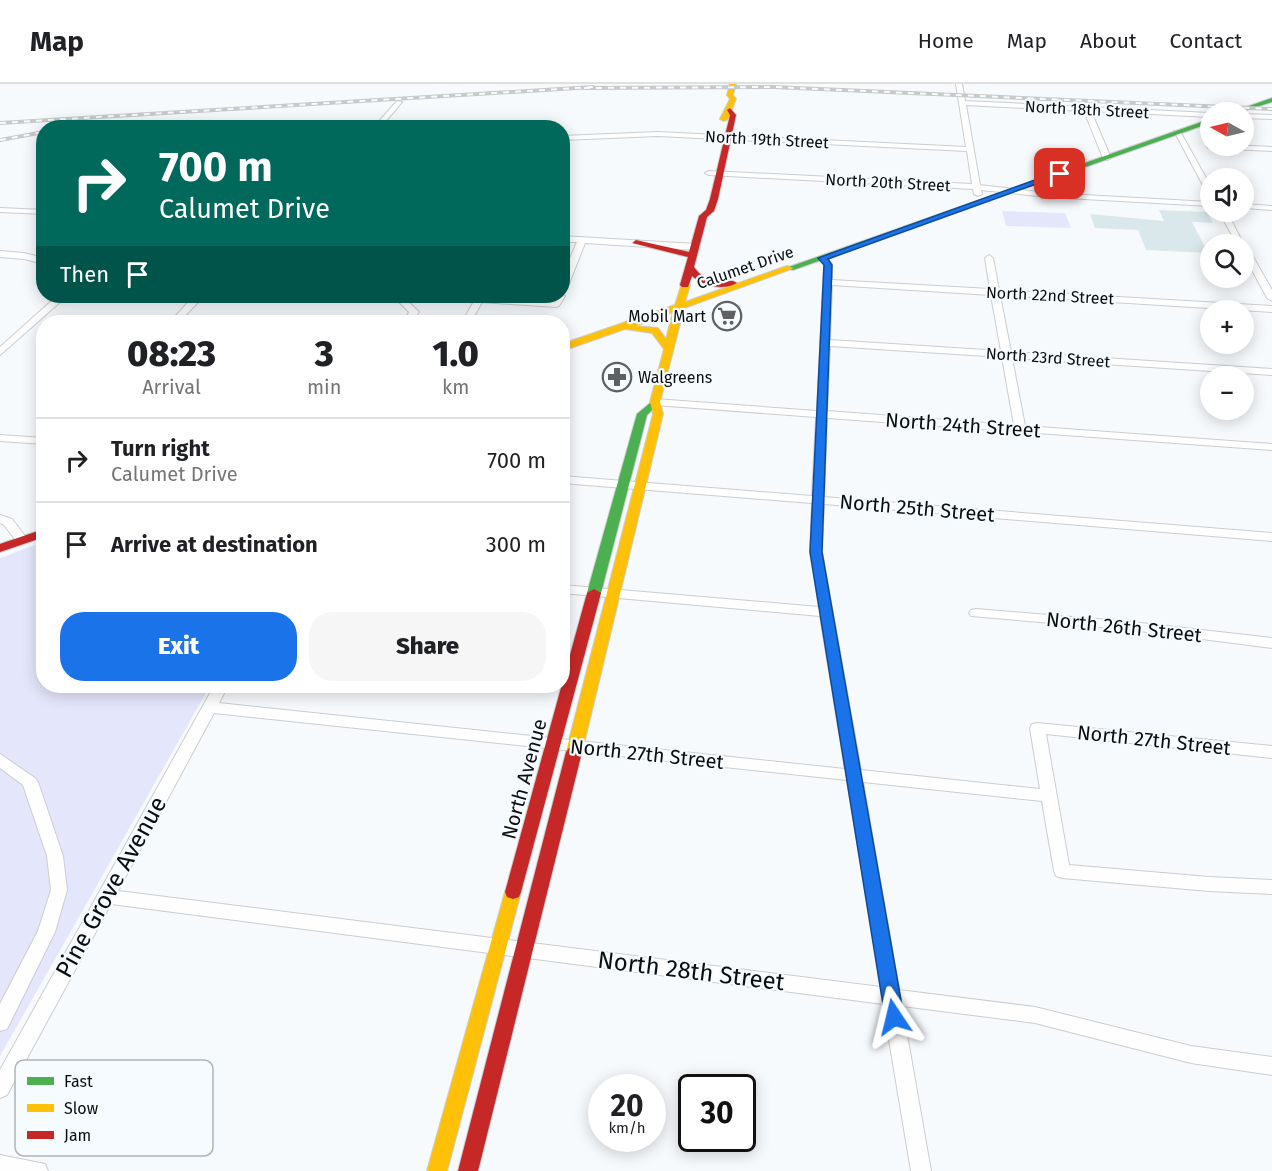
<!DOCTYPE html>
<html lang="en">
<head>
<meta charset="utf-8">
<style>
  body { margin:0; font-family:"Fira Sans",sans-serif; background:#f6f6f6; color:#202124; height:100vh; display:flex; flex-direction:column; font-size:22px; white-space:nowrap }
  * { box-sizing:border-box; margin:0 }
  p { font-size:20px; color:#757577 }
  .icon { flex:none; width:33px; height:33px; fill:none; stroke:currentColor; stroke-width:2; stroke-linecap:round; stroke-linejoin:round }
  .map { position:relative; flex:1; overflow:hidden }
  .sheet { position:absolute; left:36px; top:231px; width:534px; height:378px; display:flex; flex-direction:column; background:#fff; border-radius:24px; box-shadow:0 3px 15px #0003 }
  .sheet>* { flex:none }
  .hud { position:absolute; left:36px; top:36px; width:534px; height:183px; border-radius:24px; box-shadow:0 3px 15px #0003; background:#00695c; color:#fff; overflow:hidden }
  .needle { width:39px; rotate:278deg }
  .tools { position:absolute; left:1200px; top:18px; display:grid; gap:12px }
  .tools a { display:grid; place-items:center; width:54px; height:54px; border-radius:50%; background:#fff; box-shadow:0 3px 15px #0003; font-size:30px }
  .speed { position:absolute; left:588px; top:990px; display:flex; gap:12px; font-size:30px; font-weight:700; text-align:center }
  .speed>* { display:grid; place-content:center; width:78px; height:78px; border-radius:50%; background:#fff; box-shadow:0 3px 15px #0003; line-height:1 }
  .speed small { font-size:15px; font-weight:400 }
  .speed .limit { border:3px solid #111; border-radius:9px; background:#fff; color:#111 }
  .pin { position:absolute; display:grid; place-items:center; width:51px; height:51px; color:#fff; margin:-26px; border-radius:12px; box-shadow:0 3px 9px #0006 }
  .me { position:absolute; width:66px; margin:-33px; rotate:350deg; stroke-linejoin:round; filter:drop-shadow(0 0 4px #0008) }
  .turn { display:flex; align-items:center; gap:21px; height:126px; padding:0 24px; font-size:27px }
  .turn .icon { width:78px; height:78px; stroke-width:2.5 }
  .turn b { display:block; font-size:42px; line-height:51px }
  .then { display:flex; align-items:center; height:57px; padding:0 24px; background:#0003; gap:12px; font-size:22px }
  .eta { display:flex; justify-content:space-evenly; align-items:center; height:102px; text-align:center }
  .eta b { font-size:36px; font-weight:800; line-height:42px }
  .primary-button { display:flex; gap:12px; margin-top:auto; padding:12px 24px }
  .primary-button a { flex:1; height:69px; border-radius:24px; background:#1a73e8; color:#fff; font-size:24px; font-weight:800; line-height:69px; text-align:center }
  .primary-button a+a { background:#f6f6f6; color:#202124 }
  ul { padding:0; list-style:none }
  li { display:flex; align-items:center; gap:18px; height:84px; padding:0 24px; border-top:2px solid #e0e0e0 }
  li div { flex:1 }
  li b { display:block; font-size:22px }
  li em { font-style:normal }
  header { display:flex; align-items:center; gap:36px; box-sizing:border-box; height:84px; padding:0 30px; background:#fff; border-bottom:2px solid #e0e0e0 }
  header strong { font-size:28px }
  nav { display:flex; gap:33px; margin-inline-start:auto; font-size:21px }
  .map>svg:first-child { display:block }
  .green { fill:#e4e6fb }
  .building { fill:#dae8ec }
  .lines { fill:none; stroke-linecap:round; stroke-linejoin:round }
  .street-casing { stroke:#cbcdcf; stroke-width:2 }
  .fast-casing { stroke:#cbcdcf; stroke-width:2 }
  .slow-casing { stroke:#cbcdcf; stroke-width:2 }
  .jam-casing { stroke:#cbcdcf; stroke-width:2 }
  .street { fill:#fefeff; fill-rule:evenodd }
  .fast { fill:#4caf50; fill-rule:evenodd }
  .slow { fill:#ffc107; fill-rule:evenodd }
  .jam { fill:#c62828; fill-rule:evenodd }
  .rail-casing { stroke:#c8c9c9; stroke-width:4 }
  .rail { stroke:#f5fbff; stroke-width:2; stroke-dasharray:6; stroke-linecap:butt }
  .route { fill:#1a73e8; stroke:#114b97; stroke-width:1.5 }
  .labels { text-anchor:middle; stroke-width:4.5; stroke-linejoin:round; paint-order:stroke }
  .far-street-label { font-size:16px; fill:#0b0d0e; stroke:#f5fbff }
  .far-poi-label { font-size:16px; fill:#0b0d0e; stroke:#f5fbff; text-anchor:end }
  .street-label { font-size:20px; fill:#0b0d0e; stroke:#f5fbff }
  .near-street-label { font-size:24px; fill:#0b0d0e; stroke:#f5fbff }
  .key { fill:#f5fbff; stroke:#afb4b7; stroke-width:1.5 }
  .key-label { font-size:16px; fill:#0b0d0e }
</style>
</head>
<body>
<header>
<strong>Map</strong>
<nav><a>Home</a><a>Map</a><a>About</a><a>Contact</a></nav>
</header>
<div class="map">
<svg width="1272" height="1087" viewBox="0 0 1272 1087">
  <rect width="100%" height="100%" fill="#f7fafd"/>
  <path class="green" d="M1002 127 1065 129 1071 144 1006 142Z
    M43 458 44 602H210L0 972V474Z"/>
  <path class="building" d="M1159 126 1207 128 1213 139 1192 138 1208 169 1146 166 1138 146 1095 144 1090 130 1164 137Z
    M728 220 741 221 738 238 724 237Z"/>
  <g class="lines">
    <g class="street-casing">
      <path id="street" d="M956 0H962L965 17 1210 29V33L1091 27 1111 74 1107 76 1103 74 1084 27 966 21 980 101 1048 109 1210 118V122L1048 113 981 106 982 110 978 112 974 110 973 105 709 91 705 89 709 87 972 100 967 67 658 52 562 56V52L658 48 966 63Z
        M397 17 402 18 380 44H373Z
        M1244 30 1272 31V35L1244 34Z
        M1174 47 1181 49 1210 101V109L1206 107Z
        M1210 60 1272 63V67L1208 64 1207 62Z
        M1244 120 1272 122V126L1244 124Z
        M0 124 44 126V130L0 128Z
        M1219 128H1227L1244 161 1248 164 1272 206V217L1267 214 1244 171V160H1237Z
        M562 152 696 160 700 163 696 166 585 159 567 205 562 208V193L577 158H562Z
        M0 167 24 169 44 174V180L24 175 0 173Z
        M823 171 832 180V196L990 205 985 174 989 171 993 174 999 206 1272 222V228L1000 211 1011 268 1272 285V291L1012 274 1025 342 1272 360V366L827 334 824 413 1272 449V457L824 420 822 468 861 686 1040 705 1030 644 1032 640 1037 639 1272 662V674L1046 650 1069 781 1209 793 1272 796V810L1209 807 1062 794 1056 792 1054 787 1042 717 863 698 899 906 1035 923 1191 962 1272 973V991L1191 979 1035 939 902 922 931 1087H911L883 920 111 820 7 1011 0 1014V986L214 602H228L219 619 845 685 820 532 562 509V501L819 523 810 468 812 419 562 399V392L812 412 816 333 655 321 650 318 655 315 817 327 824 180 819 174ZM832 201 991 211 1001 267 830 256ZM830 262 1002 273 1014 341 827 327ZM214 629 847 696 881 903 118 807Z
        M562 210 565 212 559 222 556 223 482 218 471 238H462L477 212 553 217 556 212Z
        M57 212H67L0 271V263Z
        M194 212H204L179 238H170Z
        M393 212H402L417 226 419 228 412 238H404L409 228Z
        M0 351 44 354V360L0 357Z
        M0 431 12 435 28 456 26 459H18L4 441 0 439Z
        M976 525 1132 538 1272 554V564L1132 546 971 532 969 529 971 526Z
        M0 670 35 694 38 698 63 772 67 806 55 848 7 945 0 947V920L38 847 51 806 47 772 23 701 0 684Z
        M0 1071 45 1080 48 1087H0Z"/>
    </g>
    <g class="fast-casing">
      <path id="fast" d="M1272 14V18L1240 28H1232Z
        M1210 35V39L793 186 786 184Z
        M655 315 660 318 647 331 601 509 599 512H589L587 509 637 330Z"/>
    </g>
    <g class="slow-casing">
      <path id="slow" d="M730 0H736L733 11 736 15 728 35 724 37 720 35 730 15 727 11Z
        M787 182 794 184 684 224 660 318 663 330 582 668 579 672H569L566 668 653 330 650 318 664 265 652 249 625 245 562 267V260L675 221 682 199 690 201 685 218ZM673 228 666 255 658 244 635 242Z
        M513 801 519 803 521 808 447 1087H427L505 808 507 803Z"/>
    </g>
    <g class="jam-casing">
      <path id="jam" d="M730 24 736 31 718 115 714 127 707 133 694 183C709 204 722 190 737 199 724 207 703 202 692 192L688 203H682L680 201 688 173 632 159 636 156 689 168 699 132 706 126 710 115 730 31 727 26Z
        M44 445V453L0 468V460Z
        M594 505 601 509 521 808 519 813 513 815 507 813 505 808 587 509Z
        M574 662 579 664 582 668 478 1087H458L566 668 569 664Z"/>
    </g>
    <use href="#street" class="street"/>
    <use href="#fast" class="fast"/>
    <use href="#slow" class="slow"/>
    <use href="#jam" class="jam"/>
    <g class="rail-casing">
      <path id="rail" d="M584 4 774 3 1272 25
        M0 39 593 3
        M0 56 44 48"/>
    </g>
    <use href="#rail" class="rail"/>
  </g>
  <path class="route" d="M1057 88 1064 90 828 175 832 181 822 468 904 933 901 939 894 942 888 939 885 933 810 468 824 181 818 174Z"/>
  <defs>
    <g id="supermarket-ring" transform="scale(1.5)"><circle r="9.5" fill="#f5fbff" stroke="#5e6062" stroke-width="1.5"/><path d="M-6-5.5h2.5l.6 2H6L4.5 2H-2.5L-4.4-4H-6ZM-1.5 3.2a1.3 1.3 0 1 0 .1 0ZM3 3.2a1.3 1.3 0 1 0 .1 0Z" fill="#5e6062"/></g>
    <g id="pharmacy-ring" transform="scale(1.5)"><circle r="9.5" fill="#f5fbff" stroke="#5e6062" stroke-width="1.5"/><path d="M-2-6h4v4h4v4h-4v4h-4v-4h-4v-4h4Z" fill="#5e6062"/></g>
  </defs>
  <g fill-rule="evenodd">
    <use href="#supermarket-ring" x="727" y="232"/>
    <use href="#pharmacy-ring" x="617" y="293"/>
  </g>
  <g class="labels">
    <g class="far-street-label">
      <text transform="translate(1087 25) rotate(3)" y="6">North 18th Street</text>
      <text transform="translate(767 55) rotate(3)" y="6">North 19th Street</text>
      <text transform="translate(888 98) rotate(3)" y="6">North 20th Street</text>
      <text transform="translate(745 183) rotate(-19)" y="6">Calumet Drive</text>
      <text transform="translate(1050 211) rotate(3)" y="6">North 22nd Street</text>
      <text transform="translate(1048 273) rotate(4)" y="6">North 23rd Street</text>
    </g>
    <g class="far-poi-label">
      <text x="706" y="238">Mobil Mart</text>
      <text x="638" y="299" text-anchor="start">Walgreens</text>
    </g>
    <g class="street-label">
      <text transform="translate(963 341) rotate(4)" y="7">North 24th Street</text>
      <text transform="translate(917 424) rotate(5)" y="7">North 25th Street</text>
      <text transform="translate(1124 543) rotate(6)" y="7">North 26th Street</text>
      <text transform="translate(1154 656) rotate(6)" y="7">North 27th Street</text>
      <text transform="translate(647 670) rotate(6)" y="7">North 27th Street</text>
      <text transform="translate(524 695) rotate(-75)" y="7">North Avenue</text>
    </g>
    <g class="near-street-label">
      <text transform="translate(111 803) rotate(-61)" y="8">Pine Grove Avenue</text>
      <text transform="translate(691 887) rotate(7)" y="8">North 28th Street</text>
    </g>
  </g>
  <rect x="15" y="976" width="198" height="96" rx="9" class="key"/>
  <rect x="27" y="993" width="27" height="8" fill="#4caf50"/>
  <rect x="27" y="1020" width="27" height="8" fill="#ffc107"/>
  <rect x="27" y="1047" width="27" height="8" fill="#c62828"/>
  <g class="key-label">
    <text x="64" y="1003">Fast</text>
    <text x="64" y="1030">Slow</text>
    <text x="64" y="1057">Jam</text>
  </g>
</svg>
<div class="tools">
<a><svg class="needle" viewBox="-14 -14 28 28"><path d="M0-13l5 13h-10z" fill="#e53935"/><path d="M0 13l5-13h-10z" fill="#757577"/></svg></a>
<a><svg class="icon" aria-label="sound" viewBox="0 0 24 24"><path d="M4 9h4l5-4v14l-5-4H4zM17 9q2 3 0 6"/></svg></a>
<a><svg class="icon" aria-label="search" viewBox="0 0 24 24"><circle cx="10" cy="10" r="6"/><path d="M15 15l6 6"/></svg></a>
<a>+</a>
<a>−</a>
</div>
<div class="speed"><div>20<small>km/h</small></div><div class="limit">30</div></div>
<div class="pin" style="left:1060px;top:90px;background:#d93025"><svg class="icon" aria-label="arrive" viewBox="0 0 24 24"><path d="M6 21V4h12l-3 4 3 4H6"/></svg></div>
<svg class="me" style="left:894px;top:933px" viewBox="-20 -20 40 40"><path d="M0-17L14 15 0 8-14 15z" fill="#1a73e8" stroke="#fff" stroke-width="4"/></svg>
<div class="hud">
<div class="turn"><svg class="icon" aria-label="right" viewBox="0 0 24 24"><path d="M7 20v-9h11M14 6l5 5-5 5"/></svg><div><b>700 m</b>Calumet Drive</div></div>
<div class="then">Then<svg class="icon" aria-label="arrive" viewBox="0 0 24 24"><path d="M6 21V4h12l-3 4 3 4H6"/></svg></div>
</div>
<section class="sheet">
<div class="eta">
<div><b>08:23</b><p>Arrival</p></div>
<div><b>3</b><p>min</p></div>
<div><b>1.0</b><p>km</p></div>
</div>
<ul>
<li><svg class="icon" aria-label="right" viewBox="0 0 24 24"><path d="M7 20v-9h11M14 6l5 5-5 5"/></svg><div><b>Turn right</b><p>Calumet Drive</p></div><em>700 m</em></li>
<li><svg class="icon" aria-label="arrive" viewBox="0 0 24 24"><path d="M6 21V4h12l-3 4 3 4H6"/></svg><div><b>Arrive at destination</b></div><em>300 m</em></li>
</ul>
<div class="primary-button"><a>Exit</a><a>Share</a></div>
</section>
</div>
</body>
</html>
